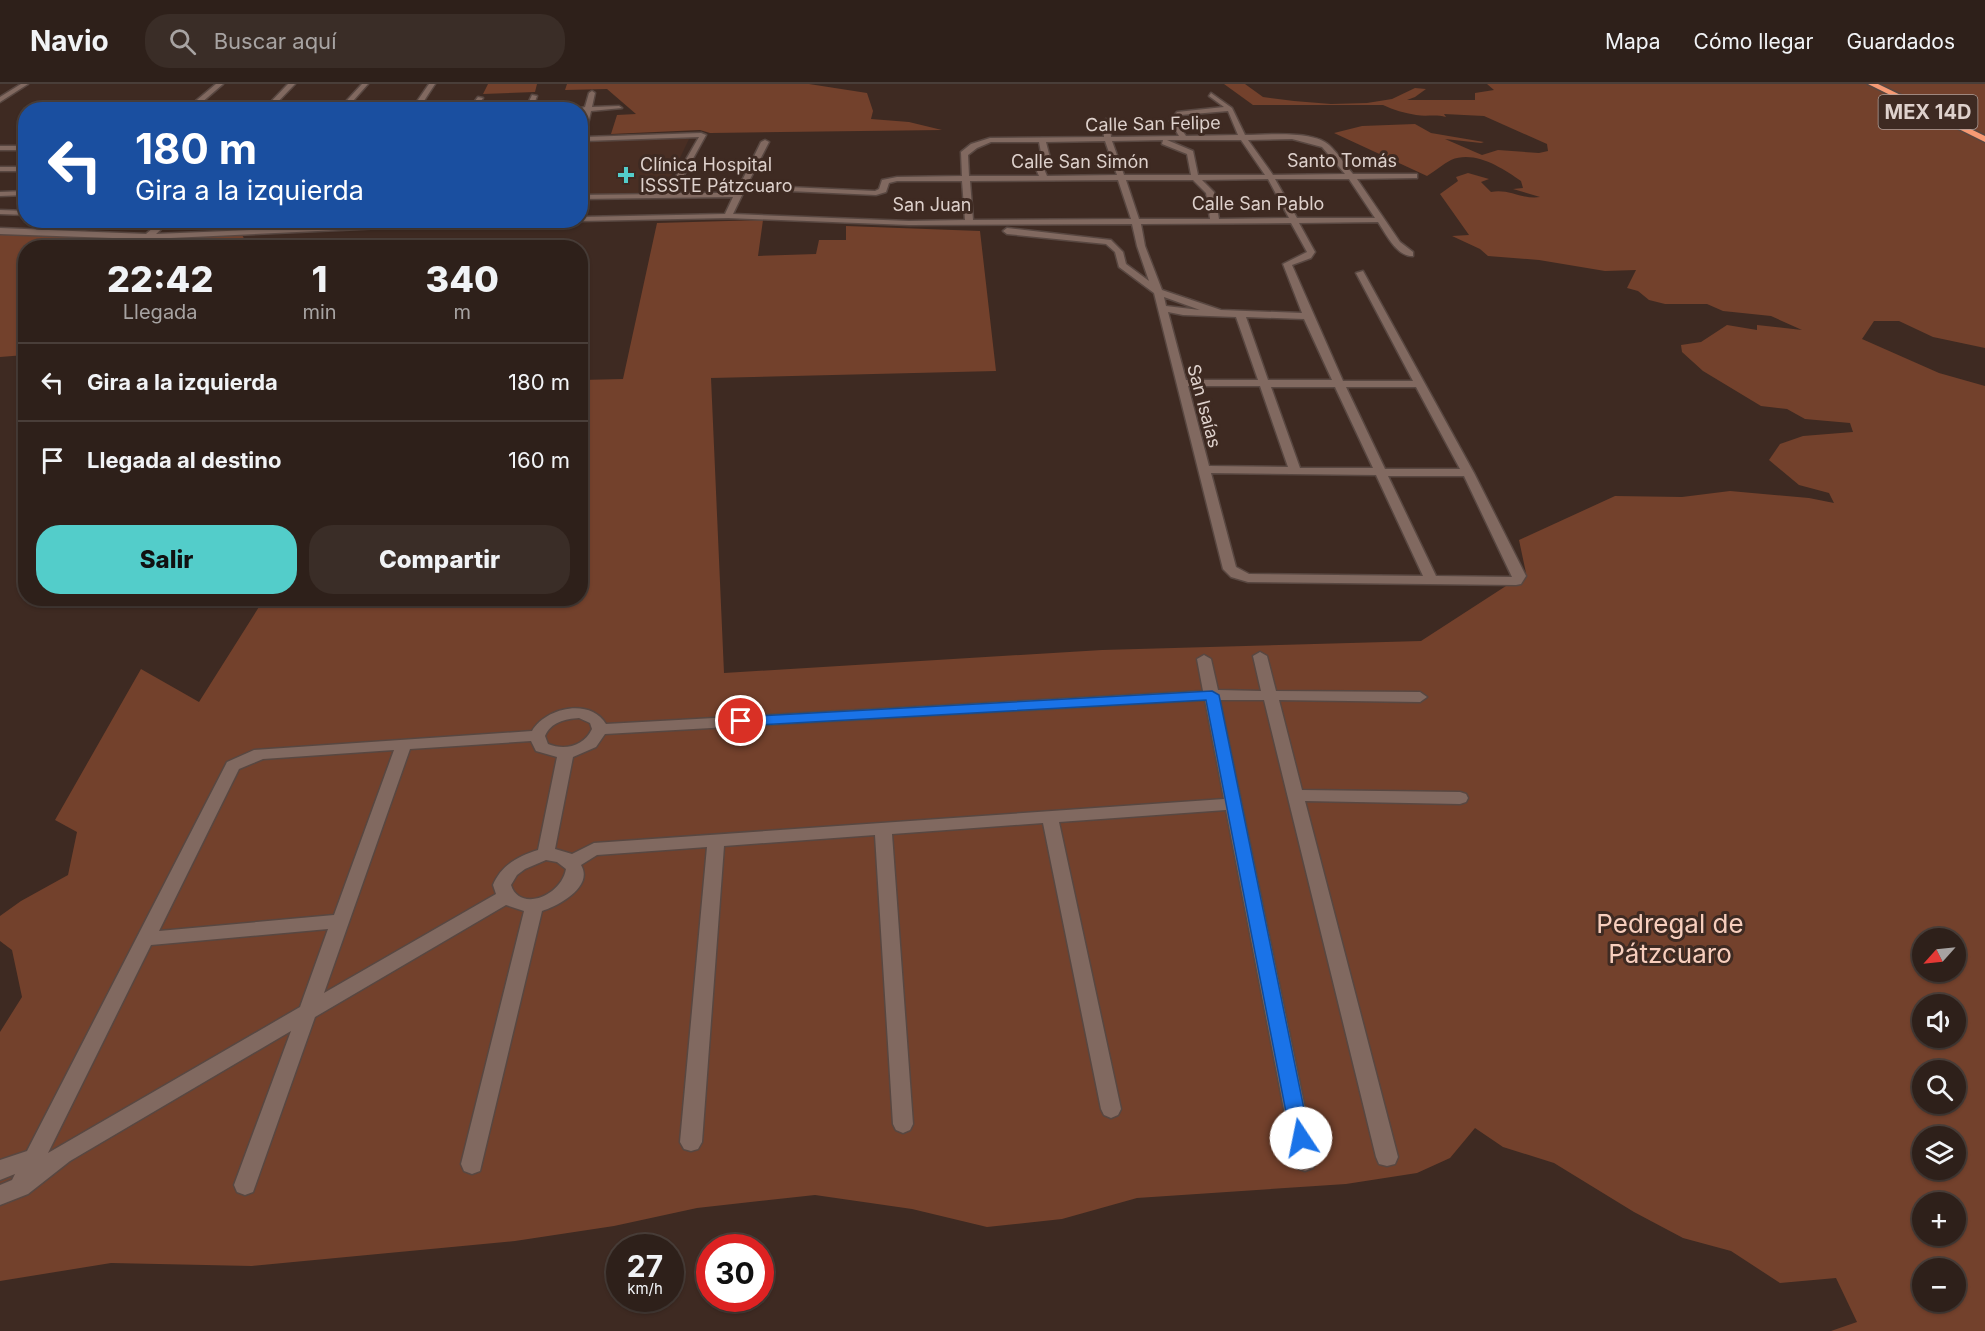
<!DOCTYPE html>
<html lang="es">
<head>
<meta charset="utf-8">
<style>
  body { margin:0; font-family:Inter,sans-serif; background:#3a2d27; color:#f1f3f6; height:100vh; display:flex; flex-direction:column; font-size:22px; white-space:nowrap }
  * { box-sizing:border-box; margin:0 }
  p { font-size:20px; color:#a7a3a2 }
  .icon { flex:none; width:33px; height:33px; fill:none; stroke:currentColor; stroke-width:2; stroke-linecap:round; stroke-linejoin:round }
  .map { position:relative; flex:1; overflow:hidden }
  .drawer { position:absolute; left:18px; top:156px; width:570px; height:366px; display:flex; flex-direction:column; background:#2e201a; border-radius:24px; box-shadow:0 2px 4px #0004,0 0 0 2px #493e39 }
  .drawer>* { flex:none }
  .guide { position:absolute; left:18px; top:18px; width:570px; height:126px; border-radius:24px; box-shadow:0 2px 4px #0004,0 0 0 2px #493e39; background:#1a4fa0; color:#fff; overflow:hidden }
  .needle { width:39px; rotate:243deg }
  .controls { position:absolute; left:1912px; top:844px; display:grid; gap:12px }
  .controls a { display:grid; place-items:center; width:54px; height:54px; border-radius:50%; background:#2e201a; box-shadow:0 2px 4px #0004,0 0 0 2px #493e39; font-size:30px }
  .speed { position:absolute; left:606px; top:1150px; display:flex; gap:12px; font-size:30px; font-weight:700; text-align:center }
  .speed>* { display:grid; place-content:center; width:78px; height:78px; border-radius:50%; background:#2e201a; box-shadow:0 2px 4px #0004,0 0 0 2px #493e39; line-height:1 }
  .speed small { font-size:15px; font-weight:400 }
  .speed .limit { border:9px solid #d22; background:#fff; color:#111 }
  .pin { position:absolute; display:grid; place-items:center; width:51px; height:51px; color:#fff; margin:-26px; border:3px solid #fff; border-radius:50%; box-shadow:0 2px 6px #0007 }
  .me { position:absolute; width:66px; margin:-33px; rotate:349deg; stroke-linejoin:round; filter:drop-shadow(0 0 4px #0008) }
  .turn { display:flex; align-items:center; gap:21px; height:126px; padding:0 18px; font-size:27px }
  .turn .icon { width:78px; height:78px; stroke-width:2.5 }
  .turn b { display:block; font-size:42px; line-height:51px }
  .eta { display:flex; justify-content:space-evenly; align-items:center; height:102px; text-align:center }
  .eta b { font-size:36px; font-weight:800; line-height:42px }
  .action { display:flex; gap:12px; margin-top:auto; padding:12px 18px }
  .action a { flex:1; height:69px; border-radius:24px; background:#53cdca; color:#111; font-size:24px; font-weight:800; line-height:69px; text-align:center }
  .action a+a { background:#3a2d27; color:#f1f3f6 }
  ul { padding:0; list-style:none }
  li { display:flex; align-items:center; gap:18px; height:78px; padding:0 18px; border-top:2px solid #493e39 }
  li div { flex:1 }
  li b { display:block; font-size:22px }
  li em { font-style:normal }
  header { display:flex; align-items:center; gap:36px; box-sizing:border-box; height:84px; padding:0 30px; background:#2e201a; border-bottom:2px solid #493e39 }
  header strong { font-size:28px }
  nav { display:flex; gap:33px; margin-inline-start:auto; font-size:21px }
  .search { width:420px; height:54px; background:#3a2d27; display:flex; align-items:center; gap:15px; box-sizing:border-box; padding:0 21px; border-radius:24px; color:#a7a3a2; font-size:22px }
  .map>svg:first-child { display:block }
  .built { fill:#492e23 }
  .green { fill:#73412c; fill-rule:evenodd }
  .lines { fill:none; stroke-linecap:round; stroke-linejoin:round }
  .stream { stroke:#290800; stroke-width:4 }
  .street-casing { stroke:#584741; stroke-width:3 }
  .highway-casing { stroke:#584741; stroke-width:3 }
  .street { fill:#816960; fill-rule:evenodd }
  .highway { fill:#f69a74; fill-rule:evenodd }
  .route { fill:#1a73e8; stroke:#114b97; stroke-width:1.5 }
  .poi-dot { fill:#53cdca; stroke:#3e2a22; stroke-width:2 }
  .labels { text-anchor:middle; stroke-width:6; stroke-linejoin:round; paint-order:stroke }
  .far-street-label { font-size:18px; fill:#ded1cc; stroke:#3e2a22 }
  .far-poi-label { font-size:18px; fill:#ded1cc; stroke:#3e2a22; text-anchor:start }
  .shield { fill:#3e2a22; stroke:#ae9f99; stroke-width:1.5 }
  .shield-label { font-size:20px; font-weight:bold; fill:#ded1cc }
  .near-park-label { font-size:26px; fill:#f7cebd; stroke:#3e2a22 }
</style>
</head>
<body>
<header>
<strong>Navio</strong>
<div class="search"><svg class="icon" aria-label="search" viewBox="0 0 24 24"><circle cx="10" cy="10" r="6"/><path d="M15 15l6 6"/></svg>Buscar aquí</div>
<nav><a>Mapa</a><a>Cómo llegar</a><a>Guardados</a></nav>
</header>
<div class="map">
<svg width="1985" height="1247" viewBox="0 0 1985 1247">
  <rect width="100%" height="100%" fill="#3e2a22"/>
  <path class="built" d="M690 53 663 109 581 111V73L583 58Z"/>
  <path class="green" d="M488 0H546H537L535 8 483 10Z
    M567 0H809L867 9 873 27 871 35 909 38 942 46 710 49 700 46 611 50 617 31 636 30 607 5 565 6Z
    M1224 0H1245L1263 13 1294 17 1331 20 1367 19 1392 15 1415 4 1426 5 1415 13 1407 16H1475V9L1494 6 1487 0H1985V264L1933 253 1899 237H1874L1862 255 1939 289 1985 302V1247H1831L1857 1238 1836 1194 1780 1199 1731 1167 1683 1154 1634 1128 1554 1079 1503 1063 1475 1044 1450 1074 1417 1089 1346 1100 1137 1114 1062 1135 987 1143 912 1125 815 1111 697 1124 614 1142 515 1157 252 1182 111 1179 0 1197V948L22 913 12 866 0 857V832L21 817 68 791 77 748 55 736 141 585 199 618 264 515 580 514 581 296 623 295 657 139 763 136 758 172 816 170 819 156H846V142L980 147 996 287 711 294 724 589 1102 566 1421 557 1526 489 1519 456 1615 412 1682 413 1730 407 1809 414 1834 419 1829 409 1799 401 1769 376 1780 360 1803 352 1853 348 1850 339 1805 335 1787 325 1761 322 1703 287 1682 268 1681 261 1701 258 1727 241 1757 246V241L1802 246 1771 232 1723 227 1707 220H1665L1649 216 1638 207 1627 204 1636 186 1605 187 1539 176 1488 172 1480 165 1452 152 1469 151 1440 110 1458 97 1456 93 1468 89 1489 95 1481 98 1491 108C1508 104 1523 116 1540 113L1513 105 1523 104 1521 97C1502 84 1475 66 1451 76 1443 80 1435 87 1427 92L1334 49 1362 42 1415 40 1431 49 1484 58 1481 59 1445 55 1482 71 1498 66 1539 69 1548 67 1547 60 1484 32 1444 30 1446 33C1435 30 1427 33 1416 31 1404 29 1394 26 1383 21H1253ZM1923 855H1956V888H1923ZM1923 921H1956V954H1923ZM1923 987H1956V1020H1923ZM1923 1053H1956V1086H1923ZM1923 1119H1956V1152H1923ZM1923 1185H1956V1218H1923Z
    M0 149 135 155 242 151 249 163 26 164 25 271 0 273Z"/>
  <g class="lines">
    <path class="stream" d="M39 144 89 145"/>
    <g class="street-casing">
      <path id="street" d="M21 0H28L0 18V13Z
        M216 0H223L193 26H185Z
        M288 0H295L270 26H263Z
        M362 0H368L345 26H338Z
        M429 0H435L418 26H411Z
        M592 7 595 9 592 23 619 22 622 24 591 27 585 53 701 49 706 51 674 109H736L761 58 765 56 769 58 747 101 875 107 879 105 882 96 897 93 962 92 961 68 971 60 990 54 1104 53 1103 37 1106 35 1109 37 1111 53 1179 52 1170 37 1177 28 1224 23 1209 12 1211 9 1232 24 1245 51C1266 51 1313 46 1329 61 1338 69 1345 81 1353 90H1417V94H1414L1357 95 1400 158 1413 168V172C1397 173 1386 150 1378 138L1299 139 1315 168 1311 174 1292 181 1343 297H1413L1356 189 1363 187 1474 389 1526 492 1521 500 1516 501 1248 498 1231 493 1223 485 1154 209 1119 183 1115 168 1106 160 1007 150 1003 147 1007 144 1111 156 1123 168 1126 180 1149 197 1137 162 1132 140 909 141 728 134 580 137 577 136H580V133L725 130 733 113 580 115V111L666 110 699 53 584 57 580 61V42L584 27 577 25 585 23 589 9ZM1228 27 1238 51 1186 52 1176 37 1181 31ZM1292 55 1322 63 1345 90 1273 91 1248 56ZM1163 56 1162 60 1187 70 1191 91H1124L1112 57ZM1167 56H1241L1265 91H1198L1193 67ZM1105 57 1117 91 1047 92 1044 85 1050 74 1046 58ZM991 58H1039L1042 74 1036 85 1039 92H969L968 71 977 64ZM1268 95 1289 134 1219 135 1214 108 1202 96ZM1275 95H1349L1375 134H1297ZM1118 96 1131 135 973 136 970 97ZM1126 96H1193L1206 109 1210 135H1139ZM897 97H962L965 136 909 137 733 130 745 105 876 111 886 108 889 99ZM1291 139 1307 168 1283 180 1302 229 1221 226 1162 206 1145 162 1141 140ZM1164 213 1200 226 1166 222ZM1168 228 1183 231 1236 233 1258 296H1186ZM1246 233 1304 235 1332 296H1268ZM1188 302H1260L1288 383 1209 382ZM1271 303H1335L1373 384H1300ZM1346 303H1416L1460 385H1385ZM1211 389 1376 391 1423 492 1249 490 1236 483ZM1388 392H1464L1512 493 1436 492Z
        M532 11 537 12 532 26H525Z
        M478 13 483 14 475 26H468Z
        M0 62H26V66H0Z
        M0 83H26V87H0Z
        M26 107V111L0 112V108Z
        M0 126 26 127V131L0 130Z
        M162 136H171L156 150 479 136H553L150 155 141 164H131L140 155 0 150V144L146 150Z
        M1260 568 1267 572 1276 607 1420 608 1427 613 1420 618 1279 616 1302 706 1460 708 1466 710 1468 714 1466 718 1460 720 1305 717 1398 1073 1395 1080 1387 1082 1379 1080 1376 1073 1264 616H1220L1316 1077 1313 1084 1305 1087 1297 1084 1294 1077 1226 726 1059 738 1121 1025 1118 1031 1111 1034 1104 1031 1101 1025 1043 739 892 750 913 1040 910 1046 903 1049 896 1046 893 1040 875 751 724 762 702 1058 698 1065 691 1067 684 1065 680 1058 707 763 597 771 581 781C594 803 558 822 542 827L480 1087 472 1090 464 1087 461 1080 524 827 506 821 315 933 253 1108 245 1111 237 1108 234 1101 291 947 70 1077 28 1110 0 1121V1101L12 1096 15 1090 0 1096V1076L27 1067 225 682 227 678 254 666 532 647C545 624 590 613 606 640L1203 607 1197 575 1204 571 1211 575 1218 606 1261 607 1253 572ZM1205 616 1224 715 594 759 572 770 555 765 573 673 596 663 605 650ZM579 634 590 639 592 645C584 662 565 667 548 660L545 652C551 638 565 635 579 634ZM531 657 536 667 557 673 538 766C519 772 501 781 493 801L496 810 324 909 410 665ZM394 666 334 831 159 847 239 685 263 675ZM546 776 557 778 566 785C561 813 519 828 511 801L517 791 525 785ZM328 845 300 923 48 1069 151 861Z"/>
    </g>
    <g class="highway-casing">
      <path id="highway" d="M1868 0H1878L1985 52V58Z"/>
    </g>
    <use href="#street" class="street"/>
    <use href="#highway" class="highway"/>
  </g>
  <path class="route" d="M1212 607 1219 611 1310 1054 1307 1060 1301 1063 1294 1060 1291 1054 1206 616 741 642 734 637 741 633Z"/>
  <path class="poi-dot" d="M623 82h6v6h6v6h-6v6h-6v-6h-6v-6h6z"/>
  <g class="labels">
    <g class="far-street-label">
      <text transform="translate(1153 40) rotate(-1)" y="6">Calle San Felipe</text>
      <text x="1342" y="83">Santo Tomás</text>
      <text x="1080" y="84">Calle San Simón</text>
      <text x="1258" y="126">Calle San Pablo</text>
      <text x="932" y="127">San Juan</text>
      <text transform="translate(1204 322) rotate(75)" y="6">San Isaías</text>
    </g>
    <g class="far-poi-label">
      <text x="640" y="87">Clínica Hospital<tspan x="640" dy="21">ISSSTE Pátzcuaro</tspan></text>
    </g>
    <rect class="shield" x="1878.5" y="11" width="99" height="34" rx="4.5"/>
    <g class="shield-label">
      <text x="1928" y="35">MEX 14D</text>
    </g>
    <g class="near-park-label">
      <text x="1670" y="849">Pedregal de<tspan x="1670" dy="30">Pátzcuaro</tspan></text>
    </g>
  </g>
</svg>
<div class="controls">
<a><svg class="needle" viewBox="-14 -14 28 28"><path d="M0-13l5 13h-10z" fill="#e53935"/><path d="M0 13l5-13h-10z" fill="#a7a3a2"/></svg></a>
<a><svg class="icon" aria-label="sound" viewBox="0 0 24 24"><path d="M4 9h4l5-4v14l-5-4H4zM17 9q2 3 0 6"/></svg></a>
<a><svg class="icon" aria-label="search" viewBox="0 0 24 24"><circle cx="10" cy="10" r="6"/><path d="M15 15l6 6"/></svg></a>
<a><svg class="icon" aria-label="layers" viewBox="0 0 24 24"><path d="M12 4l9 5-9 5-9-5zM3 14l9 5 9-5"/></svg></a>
<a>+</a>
<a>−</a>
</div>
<div class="speed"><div>27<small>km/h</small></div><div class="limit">30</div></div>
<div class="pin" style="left:741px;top:637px;background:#d93025"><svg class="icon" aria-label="arrive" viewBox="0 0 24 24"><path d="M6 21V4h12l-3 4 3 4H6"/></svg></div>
<svg class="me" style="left:1301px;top:1054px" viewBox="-20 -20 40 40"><circle r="19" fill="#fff"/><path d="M0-13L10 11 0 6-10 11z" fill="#1a73e8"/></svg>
<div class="guide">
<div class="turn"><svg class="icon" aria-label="left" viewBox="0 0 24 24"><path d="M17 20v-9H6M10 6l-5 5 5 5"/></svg><div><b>180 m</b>Gira a la izquierda</div></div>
</div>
<section class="drawer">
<div class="eta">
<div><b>22:42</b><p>Llegada</p></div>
<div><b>1</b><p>min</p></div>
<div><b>340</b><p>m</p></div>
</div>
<ul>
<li><svg class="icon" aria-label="left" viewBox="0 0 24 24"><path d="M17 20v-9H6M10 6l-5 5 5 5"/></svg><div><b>Gira a la izquierda</b></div><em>180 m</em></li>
<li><svg class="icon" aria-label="arrive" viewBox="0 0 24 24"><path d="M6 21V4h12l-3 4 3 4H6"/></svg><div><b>Llegada al destino</b></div><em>160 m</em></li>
</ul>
<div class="action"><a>Salir</a><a>Compartir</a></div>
</section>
</div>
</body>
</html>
